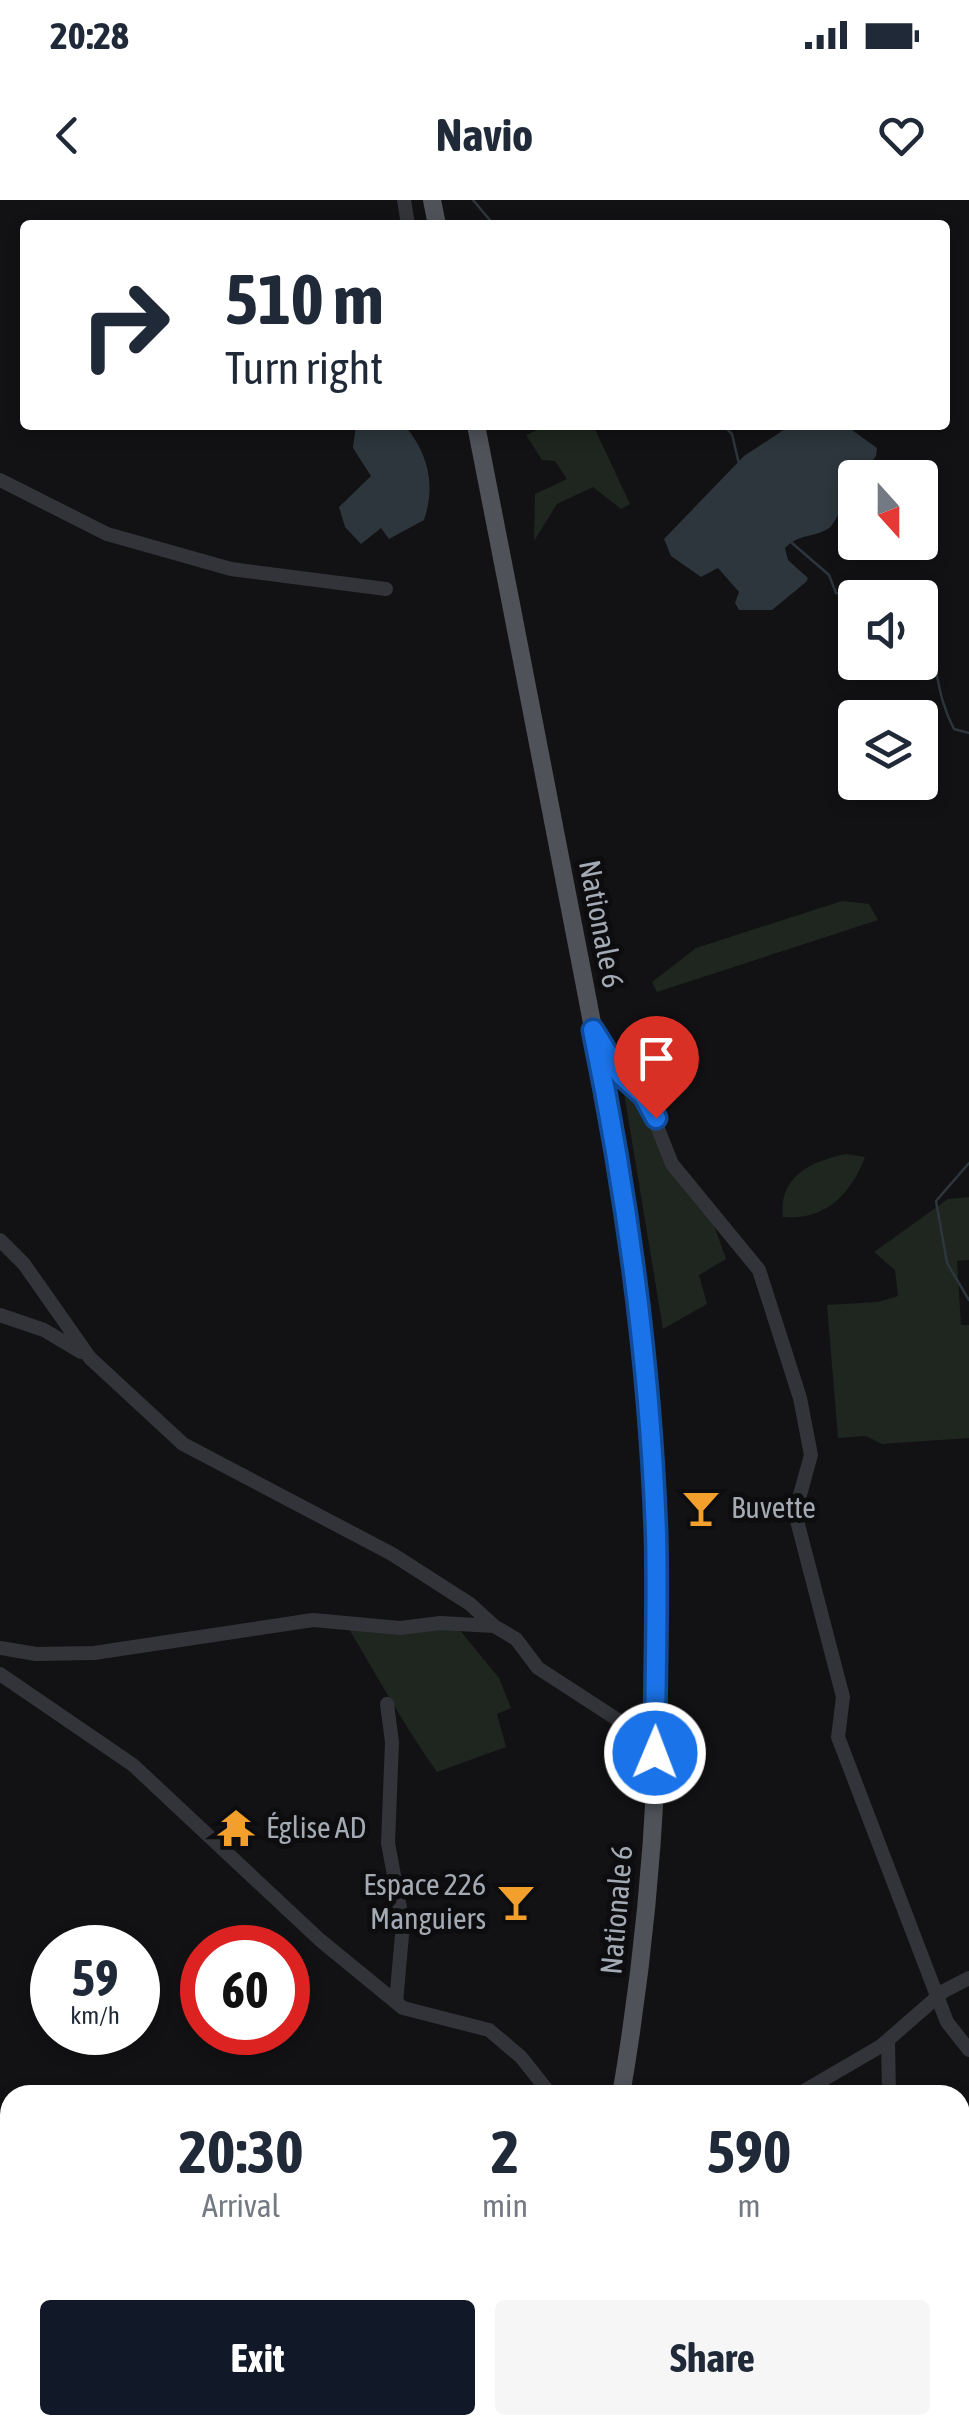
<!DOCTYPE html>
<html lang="en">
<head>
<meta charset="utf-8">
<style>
  body { margin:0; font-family:"Asap Condensed",sans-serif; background:#f6f6f7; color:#1f2937; height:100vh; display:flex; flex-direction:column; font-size:38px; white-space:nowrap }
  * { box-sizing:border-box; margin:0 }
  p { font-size:32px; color:#747a83 }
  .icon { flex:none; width:55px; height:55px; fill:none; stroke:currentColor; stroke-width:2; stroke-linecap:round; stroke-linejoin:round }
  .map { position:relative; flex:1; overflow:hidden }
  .drawer { position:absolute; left:0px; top:1885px; width:970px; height:350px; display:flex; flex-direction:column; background:#fff; border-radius:30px 30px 0 0; box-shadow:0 5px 15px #0003 }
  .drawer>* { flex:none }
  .guide { position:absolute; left:20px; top:20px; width:930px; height:210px; border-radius:10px; box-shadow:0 5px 15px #0003; background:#fff; color:#1f2937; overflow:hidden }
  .needle { width:65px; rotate:159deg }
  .tools { position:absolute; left:838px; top:260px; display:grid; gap:20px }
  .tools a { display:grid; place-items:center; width:100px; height:100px; border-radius:10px; background:#fff; box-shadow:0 5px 15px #0003; font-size:50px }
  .speed { position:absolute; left:30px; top:1725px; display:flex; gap:20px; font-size:50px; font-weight:700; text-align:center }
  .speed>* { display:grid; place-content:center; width:130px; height:130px; border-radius:50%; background:#fff; box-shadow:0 5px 15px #0003; line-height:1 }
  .speed small { font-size:25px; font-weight:400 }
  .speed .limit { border:15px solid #d22; background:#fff; color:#111 }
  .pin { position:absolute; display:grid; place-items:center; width:85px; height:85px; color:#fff; margin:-102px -42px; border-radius:50% 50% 50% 0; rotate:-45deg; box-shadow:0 0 10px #0007 }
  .pin .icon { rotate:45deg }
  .me { position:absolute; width:110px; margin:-55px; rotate:1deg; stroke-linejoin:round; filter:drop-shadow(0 0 8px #0008) }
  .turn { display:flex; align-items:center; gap:35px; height:210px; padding:0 40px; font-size:45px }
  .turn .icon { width:130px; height:130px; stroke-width:2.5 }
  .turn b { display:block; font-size:70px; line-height:85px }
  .eta { display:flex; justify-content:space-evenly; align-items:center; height:170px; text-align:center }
  .eta b { font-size:60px; font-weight:700; line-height:70px }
  .action { display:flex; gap:20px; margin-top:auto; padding:20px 40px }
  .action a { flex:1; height:115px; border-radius:10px; background:#111827; color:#fff; font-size:40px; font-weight:700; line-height:115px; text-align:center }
  .action a+a { background:#f6f6f7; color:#1f2937 }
  .status { display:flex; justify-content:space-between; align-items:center; height:70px; padding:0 50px; background:#fff; direction:ltr }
  .status svg { height:28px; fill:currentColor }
  header { display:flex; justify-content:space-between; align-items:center; height:130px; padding:0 40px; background:#fff; font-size:45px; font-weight:700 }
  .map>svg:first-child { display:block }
  .green { fill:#1e261f }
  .water { fill:#2c363c }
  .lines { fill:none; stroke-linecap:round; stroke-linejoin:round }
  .stream { stroke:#2c363c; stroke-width:2.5 }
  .minor { stroke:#333439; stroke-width:14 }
  .major { stroke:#4f5258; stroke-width:18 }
  .route-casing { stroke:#114b97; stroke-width:25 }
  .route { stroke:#1a73e8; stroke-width:18 }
  .labels { text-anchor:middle; stroke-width:10; stroke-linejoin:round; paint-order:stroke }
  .street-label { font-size:30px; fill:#a3aab4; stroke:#0d0d0f }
  .poi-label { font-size:30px; fill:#a3aab4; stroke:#0d0d0f; text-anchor:start }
</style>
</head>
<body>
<div class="status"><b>20:28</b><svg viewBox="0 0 49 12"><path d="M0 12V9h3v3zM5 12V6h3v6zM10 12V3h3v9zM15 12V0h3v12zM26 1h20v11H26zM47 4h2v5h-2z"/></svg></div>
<header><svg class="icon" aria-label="back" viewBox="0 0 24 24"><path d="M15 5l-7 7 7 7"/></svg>Navio<svg class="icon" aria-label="heart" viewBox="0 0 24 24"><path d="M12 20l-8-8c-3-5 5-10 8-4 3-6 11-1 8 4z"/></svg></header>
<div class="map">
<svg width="969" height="2235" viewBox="0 0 969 2235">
  <rect width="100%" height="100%" fill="#121214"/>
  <path class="green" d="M549 225H593L630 304 621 309 593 287 557 304 534 341 535 294 567 279 555 261 542 260 526 235Z
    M842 701 869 704 878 720 657 792 652 782 696 748Z
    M621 875 645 896 662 941 708 1008 726 1059 699 1075 707 1104 663 1129Z
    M846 954 865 957C851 994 825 1021 783 1017 778 976 812 961 846 954Z
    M969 997V1060L957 1061 961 1125H969V1238L882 1244 866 1236 838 1238 827 1105 878 1102 898 1096 895 1070 874 1052 948 999Z
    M454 1423 499 1478 511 1508 497 1514 506 1547 437 1572C403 1524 376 1474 346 1424Z"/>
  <path class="water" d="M356 225H404C428 252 436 285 424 320L389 339 381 328 361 344 345 327 339 307 371 276 353 248Z
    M791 225H845L877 248 876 256 860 277 855 278C853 285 835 325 829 328 815 338 799 333 785 348L788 360 808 378 806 382 772 410H739L735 403 739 392 718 368 701 377 671 356 664 339 744 256Z
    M260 2225H409L405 2235H259Z"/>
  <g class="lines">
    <path class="stream" d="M473 0 494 25
      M723 225 732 234 739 264
      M792 343 829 375 836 393 855 398
      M920 440 930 446C939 476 938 499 954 529L969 533
      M969 963 936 1001 947 1063 969 1100"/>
    <path class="minor" d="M404 0 408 25
      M0 280 107 334 231 369 386 389
      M598 838 621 875 645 896 672 964 759 1070 800 1198 811 1255 795 1313 843 1497 838 1537 947 1822 969 1850
      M0 1040 24 1064 90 1158 183 1244 392 1354 470 1404 494 1426
      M0 1115 44 1130 81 1152
      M0 1448 36 1454 94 1453 313 1420 400 1428 440 1423 494 1426 516 1439 538 1468 655 1544
      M0 1474 133 1565 320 1740 403 1808 489 1830 521 1857 551 1895
      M387 1504 392 1542 388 1643 403 1724 396 1802
      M888 1840 889 1895
      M797 1895 881 1846 944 1791 969 1778
      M0 1981 10 1988
      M0 2032 10 2028
      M960 2111 966 2128
      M0 2193 10 2191
      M960 2212 969 2201
      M830 2225V2235
      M951 2225 961 2235
      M54 2235 63 2225
      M524 2235 528 2225
      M731 2235 732 2225"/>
    <path class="major" d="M432 0 437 25
      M476 225C510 400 545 575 578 750 606 894 634 1038 647 1185 669 1420 661 1662 621 1895
      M554 2235 556 2225"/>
  </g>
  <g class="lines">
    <g class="route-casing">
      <path id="route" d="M655 1553C655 1479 658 1406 656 1333 650 1164 627 995 593 830L621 875 644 896 656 918"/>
    </g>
    <use href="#route" class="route"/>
  </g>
  <defs>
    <g id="bar-bare" transform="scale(3)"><path d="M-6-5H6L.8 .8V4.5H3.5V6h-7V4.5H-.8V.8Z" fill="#f29f2c" stroke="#0d0d0f" stroke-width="2.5" paint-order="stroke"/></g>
    <g id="temple-bare" transform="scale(3)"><path d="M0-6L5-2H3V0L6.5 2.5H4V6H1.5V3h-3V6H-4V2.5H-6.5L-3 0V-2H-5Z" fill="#f29f2c" stroke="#0d0d0f" stroke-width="2.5" paint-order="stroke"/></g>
  </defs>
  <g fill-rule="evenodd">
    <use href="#bar-bare" x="701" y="1308"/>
    <use href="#temple-bare" x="236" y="1628"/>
    <use href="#bar-bare" x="516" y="1702"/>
  </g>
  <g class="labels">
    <g class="street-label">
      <text transform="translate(601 724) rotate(79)" y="10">Nationale 6</text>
      <text transform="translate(617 1710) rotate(-85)" y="10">Nationale 6</text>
    </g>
    <g class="poi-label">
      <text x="731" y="1318">Buvette</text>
      <text x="266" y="1638">Église AD</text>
      <text x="486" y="1695" text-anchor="end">Espace 226<tspan x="486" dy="34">Manguiers</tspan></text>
    </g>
  </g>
</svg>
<div class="tools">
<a><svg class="needle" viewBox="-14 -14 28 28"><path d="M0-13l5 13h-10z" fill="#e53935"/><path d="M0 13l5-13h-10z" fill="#747a83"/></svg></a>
<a><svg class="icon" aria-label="sound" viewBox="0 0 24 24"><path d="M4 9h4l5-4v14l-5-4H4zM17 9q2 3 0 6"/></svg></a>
<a><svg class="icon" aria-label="layers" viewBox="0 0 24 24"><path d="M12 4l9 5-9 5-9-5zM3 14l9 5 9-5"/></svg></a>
</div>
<div class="speed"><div>59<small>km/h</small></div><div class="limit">60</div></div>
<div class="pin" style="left:656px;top:918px;background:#d93025"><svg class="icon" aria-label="arrive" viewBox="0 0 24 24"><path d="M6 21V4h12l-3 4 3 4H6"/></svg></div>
<svg class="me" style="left:655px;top:1553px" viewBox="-20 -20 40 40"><circle r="17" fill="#1a73e8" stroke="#fff" stroke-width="3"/><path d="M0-11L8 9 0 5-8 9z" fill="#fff"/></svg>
<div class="guide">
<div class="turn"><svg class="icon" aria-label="right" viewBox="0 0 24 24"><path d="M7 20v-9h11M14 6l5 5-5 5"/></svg><div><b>510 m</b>Turn right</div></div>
</div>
<section class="drawer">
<div class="eta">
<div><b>20:30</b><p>Arrival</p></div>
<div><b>2</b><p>min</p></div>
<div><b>590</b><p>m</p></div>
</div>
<div class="action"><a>Exit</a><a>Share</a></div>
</section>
</div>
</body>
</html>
